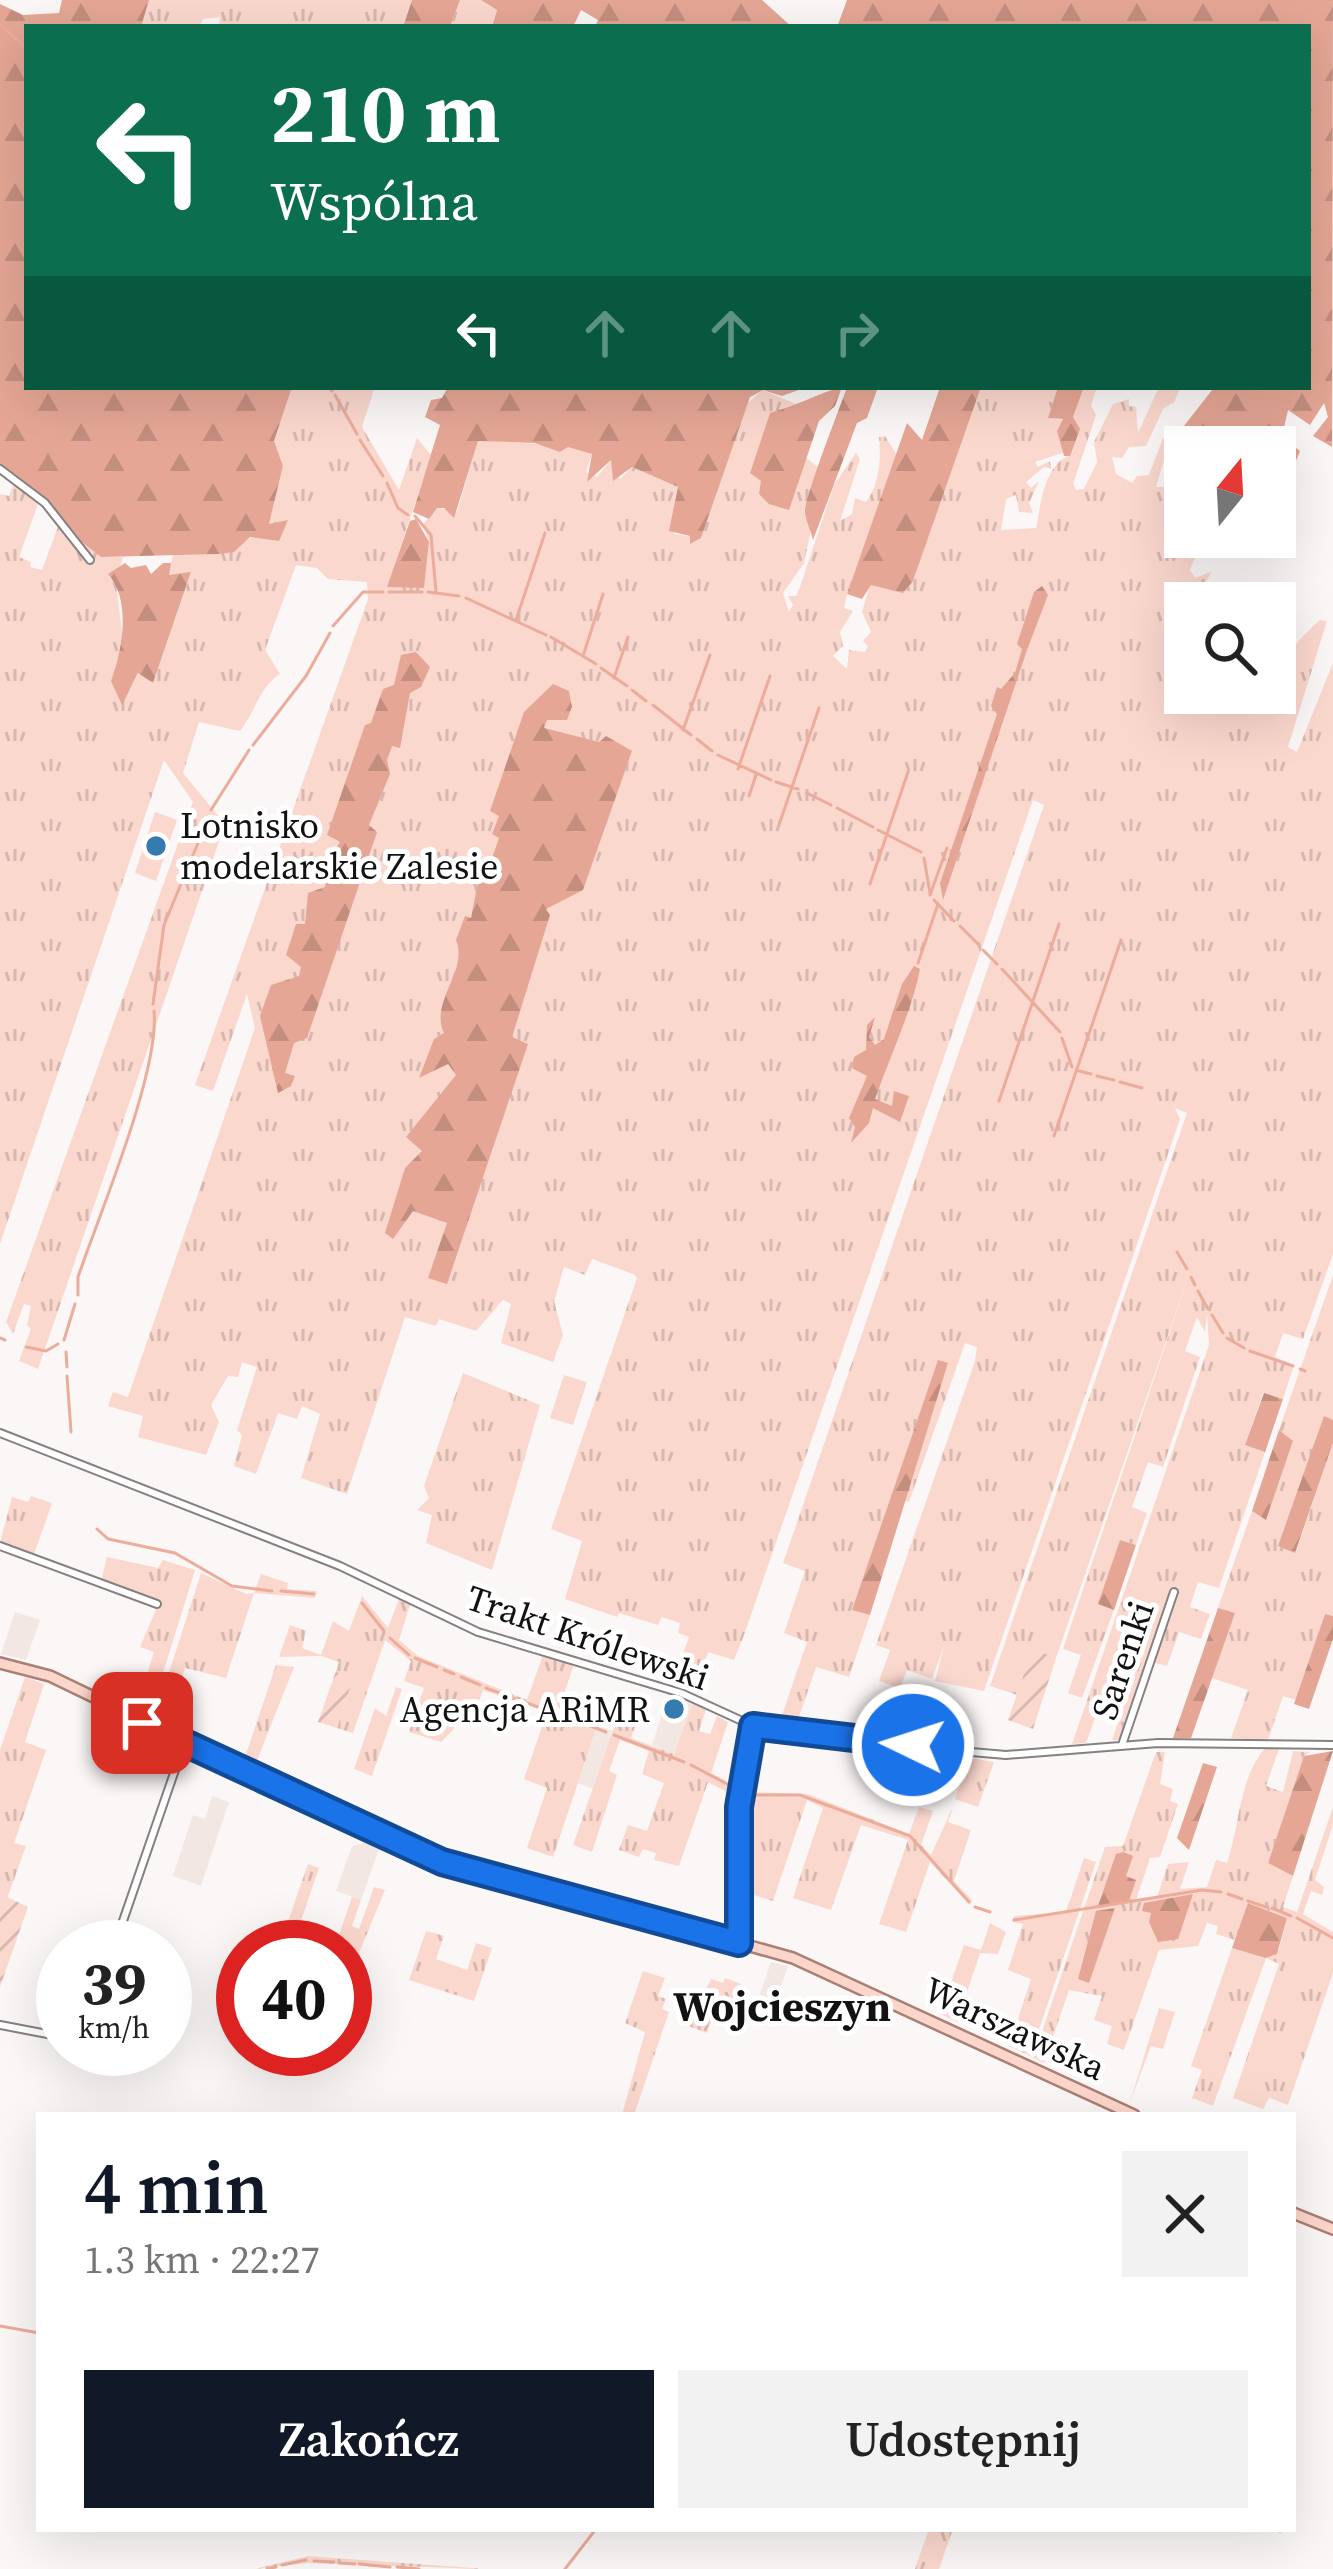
<!DOCTYPE html>
<html lang="pl">
<head>
<meta charset="utf-8">
<style>
  body { margin:0; font-family:"Source Serif 4",serif; background:#f2f2f2; color:#222; height:100vh; display:flex; flex-direction:column; font-size:45px; white-space:nowrap }
  * { box-sizing:border-box; margin:0 }
  p { font-size:39px; color:#767676 }
  .icon { flex:none; width:66px; height:66px; fill:none; stroke:currentColor; stroke-width:2; stroke-linecap:round; stroke-linejoin:round }
  .map { position:relative; flex:1; overflow:hidden }
  .sheet { position:absolute; left:36px; top:2112px; width:1260px; height:420px; display:flex; flex-direction:column; background:#fff; border-radius:0px; box-shadow:0 12px 48px #0002 }
  .sheet>* { flex:none }
  .top-card { position:absolute; left:24px; top:24px; width:1287px; height:366px; border-radius:0px; box-shadow:0 12px 48px #0002; background:#0b6e4f; color:#fff; overflow:hidden }
  .needle { width:78px; rotate:18deg }
  .controls { position:absolute; left:1164px; top:426px; display:grid; gap:24px }
  .controls a { display:grid; place-items:center; width:132px; height:132px; border-radius:0px; background:#fff; box-shadow:0 12px 48px #0002; font-size:60px }
  .speed { position:absolute; left:36px; top:1920px; display:flex; gap:24px; font-size:60px; font-weight:700; text-align:center }
  .speed>* { display:grid; place-content:center; width:156px; height:156px; border-radius:50%; background:#fff; box-shadow:0 12px 48px #0002; line-height:1 }
  .speed small { font-size:30px; font-weight:400 }
  .speed .limit { border:18px solid #d22; background:#fff; color:#111 }
  .pin { position:absolute; display:grid; place-items:center; width:102px; height:102px; color:#fff; margin:-51px; border-radius:24px; box-shadow:0 6px 18px #0006 }
  .me { position:absolute; width:132px; margin:-66px; rotate:274deg; stroke-linejoin:round; filter:drop-shadow(0 0 9px #0008) }
  .turn { display:flex; align-items:center; gap:42px; height:252px; padding:0 48px; font-size:54px }
  .turn .icon { width:156px; height:156px; stroke-width:2.5 }
  .turn b { display:block; font-size:84px; line-height:102px }
  .lanes { display:flex; align-items:center; height:114px; padding:0 48px; background:#0003; justify-content:center; gap:60px; direction:ltr }
  .lanes .off { opacity:.35 }
  .round { display:grid; place-items:center; flex:none; width:126px; height:126px; border-radius:0px; background:#f2f2f2 }
  .overview { display:flex; align-items:center; justify-content:space-between; height:204px; padding:0 48px }
  h1 { font-size:72px; font-weight:600; line-height:90px; color:#111827 }
  .button { display:flex; gap:24px; margin-top:auto; padding:24px 48px }
  .button a { flex:1; height:138px; border-radius:0px; background:#111827; color:#fff; font-size:48px; font-weight:600; line-height:138px; text-align:center }
  .button a+a { background:#f2f2f2; color:#222 }
  .map>svg:first-child { display:block }
  .built { fill:#f2e7e3 }
  .grass { fill:url(#grass-tufts) }
  .forest { fill:url(#forest-firs) }
  .garden { fill:url(#garden-furrows) }
  .pitch { fill:#fbd8ce }
  .lines { fill:none; stroke-linecap:round; stroke-linejoin:round }
  .stream { stroke:#ecac9b; stroke-width:3 }
  .minor-casing { stroke:#858180; stroke-width:10 }
  .major-casing { stroke:#aa7f74; stroke-width:14 }
  .minor { stroke:#fff; stroke-width:6 }
  .major { stroke:#fdd6cb; stroke-width:9 }
  .route-casing { stroke:#114b97; stroke-width:30 }
  .route { stroke:#1a73e8; stroke-width:21 }
  .poi-dot { fill:#367bb0; stroke:#fff; stroke-width:4.5 }
  .labels { text-anchor:middle; stroke-width:10; stroke-linejoin:round; paint-order:stroke }
  .poi-label { font-size:36px; fill:#131212; stroke:#fff; text-anchor:start }
  .street-label { font-size:36px; fill:#131212; stroke:#fff }
  .quarter-label { font-size:42px; font-weight:bold; fill:#131212; stroke:#fff }
</style>
</head>
<body>
<div class="map">
<svg width="1333" height="2569" viewBox="0 0 1333 2569">
  <defs>
    <pattern id="grass-tufts" width="24" height="20" patternUnits="userSpaceOnUse" patternTransform="scale(3)"><rect width="24" height="20" fill="#fbd8ce"/><path d="M3 7l-1-3M5 7V3M7 7l1-3M15 17l-1-3M17 17v-4M19 17l1-3" fill="none" stroke="#d6b8b0"/></pattern>
    <pattern id="forest-firs" width="22" height="20" patternUnits="userSpaceOnUse" patternTransform="scale(3)"><rect width="22" height="20" fill="#e5a695"/><path d="M5 1l3.5 6h-7zM16 11l3.5 6h-7z" fill="#c48e7f"/></pattern>
    <pattern id="garden-furrows" width="10" height="10" patternUnits="userSpaceOnUse" patternTransform="scale(3)"><rect width="10" height="10" fill="#fbd8ce"/><path d="M-1 1l2-2M0 10L10 0M9 11l2-2" fill="none" stroke="#d6b8b0"/></pattern>
  </defs>
  <rect width="100%" height="100%" fill="#fbf7f6"/>
  <path class="built" d="M15 1612 40 1620 26 1660 1 1654Z
    M669 1694 693 1702 674 1754 652 1745Z
    M597 1726 613 1731 593 1789 578 1783Z
    M212 1796 229 1802 201 1886 173 1876 193 1815 205 1819Z
    M370 1842 380 1846 361 1900 336 1891 352 1846Z
    M771 1962 788 1966 769 2021 753 2015Z"/>
  <path class="grass" d="M149 0H412L403 27H219L220 17 203 19 199 27H141Z
    M460 0H481L497 10 492 27H450Z
    M292 387H375L362 427 399 490 417 438 431 455 388 586 424 587 429 542 423 524 437 508 457 512 478 440 568 446 592 454 586 472 597 477 611 460 620 479 632 467 678 487 674 534 701 538 743 408 762 390 799 405 794 487 805 457 818 467 804 511 811 530 804 563 783 593 789 612 793 605 788 596H796L800 587 834 485 856 453 860 459 840 521 852 514 855 498 866 502C880 484 881 458 879 437L885 436 897 455 847 594 844 608 853 611 840 632 843 646 833 656 847 669 849 650 865 652 868 646 863 641 871 632 862 612 870 585 913 581 981 387H1058L1049 418 1063 420 1057 431 1065 452 1035 462 1038 467 1050 461 1051 469 1044 467 1026 482 1031 488 1039 481 1029 503 1033 513 1019 512 1016 495 1006 499 1001 530 1036 528C1041 504 1044 465 1070 455L1079 429 1073 417 1084 387H1097L1091 406 1096 415 1073 484 1076 490 1084 489 1097 462 1094 442 1113 404 1129 399V406L1136 407 1138 433 1159 387H1181L1174 402 1163 409 1146 446 1129 447 1122 458 1112 457 1116 474 1132 483 1137 476 1149 475 1163 438 1170 440 1156 487 1185 486V537H1203L1190 570 1195 578 1211 572 1202 591 1216 603H1185V693L1262 697 1275 693C1275 663 1299 639 1320 620L1327 621 1288 747 1297 752 1333 663V1254L1303 1339 1283 1333 1275 1357 1294 1365 1283 1399 1263 1393 1245 1445 1265 1452 1219 1588 1198 1582 1190 1607 1210 1614 1201 1639 1179 1632 1167 1666 1152 1662 1126 1740H1112L1138 1665 1117 1657 1086 1743 1072 1744 1209 1345 1207 1313 1205 1332 1197 1317 1185 1351 1200 1357 1163 1467 1148 1462 1132 1507 1147 1513 1136 1545 1120 1540 1099 1604 1114 1610 1082 1698 1068 1693 1081 1655 1063 1649 1190 1272 1056 1658 1033 1650 1017 1695 990 1686 1187 1113 1175 1108 1180 1119 984 1691 935 1681 944 1646 932 1679 907 1670 900 1688 879 1681 890 1650 876 1645 975 1361 977 1347 965 1343 909 1502 902 1500 948 1364 938 1361 853 1609 870 1615 849 1677 816 1667 796 1726 780 1721 807 1642 784 1633 805 1571 783 1563 1044 805 1033 800 744 1635 734 1660 708 1652 695 1693 672 1685 689 1637 678 1633 680 1623 662 1617 658 1625 619 1613 617 1617 565 1599 582 1541 551 1529 637 1278 633 1274 592 1259 585 1275 564 1267 554 1301 563 1335 553 1362 501 1343 511 1304 503 1300 476 1331 439 1319 436 1326 405 1317 347 1494 301 1478 320 1414 302 1406 297 1419 278 1413 256 1474 234 1466 242 1435 237 1430 257 1367 242 1362 238 1377 228 1376 211 1405 219 1422 206 1455 138 1437 143 1416 108 1406 113 1392 128 1397 255 1028 247 994 213 1091 195 1085 368 599 367 582 328 579 317 568 296 565 265 650 280 674C260 686 255 712 240 731L199 722 183 773 225 824 38 1369 19 1361 31 1329 27 1325 31 1306 24 1304 13 1334 6 1322 193 802 164 760 0 1244V494L9 496 14 483 39 501 19 557 31 562 30 567 42 570 59 524 101 557H123L116 583 124 649 111 681 122 703 139 673 153 683 191 573 168 575 173 555 218 554 275 526 269 524 283 466 274 441Z
    M1333 1275V1420L1324 1416 1296 1552 1333 1443V1616L1325 1614 1296 1700 1283 1696 1268 1740 1231 1738 1248 1690 1212 1678 1234 1614 1218 1608 1252 1511 1266 1519 1293 1442 1279 1430Z
    M463 1373 540 1405 492 1570 426 1543 432 1515 417 1510 429 1498 424 1486Z
    M31 1496 52 1503 33 1557 0 1543 12 1497 28 1502Z
    M107 1557 158 1568 163 1560 195 1570 149 1718 136 1710 154 1652 140 1647 158 1605 101 1581Z
    M201 1573 246 1594 254 1593 261 1574 288 1583 287 1589 317 1591 315 1598 254 1593 226 1678 185 1668 178 1689 165 1685Z
    M362 1596 388 1628 399 1599 410 1605 399 1640 418 1656 527 1700 543 1655 574 1664 558 1712 597 1726 553 1857 527 1848 547 1788 524 1779 547 1712 483 1690 475 1712 461 1707 453 1730 441 1742 409 1732 424 1688 404 1681 411 1661 385 1640 353 1733 337 1728 351 1685 336 1671 339 1662 321 1656 279 1657 290 1625 306 1631 302 1648 321 1655 333 1621 349 1631Z
    M276 1665 294 1667 254 1768 243 1763Z
    M25 1677 44 1684 25 1742 46 1750 14 1843 26 1846 0 1918V1750Z
    M396 1687 402 1689 372 1776 354 1769 375 1708 386 1716Z
    M693 1702 706 1709 699 1731 710 1734 717 1716 728 1722 711 1773 738 1787 736 1797 708 1782 679 1866 654 1860 656 1853 643 1849 639 1857 619 1850 628 1825 647 1831 664 1783 642 1774 649 1751 620 1740 609 1771 617 1775 592 1852 573 1845 621 1708 639 1715 631 1738 674 1754Z
    M1265 1748 1279 1749 1266 1786 1283 1792 1293 1751 1310 1752 1304 1756 1268 1863 1293 1876 1283 1907 1297 1912 1333 1807V1825L1315 1880 1324 1887 1322 1895 1311 1891 1303 1914 1333 1932V1973L1288 2105 1269 2098 1263 2109 1233 2098 1279 1964 1266 1958 1213 2106 1192 2098 1202 2070 1191 2066 1232 1948 1264 1958 1279 1950 1287 1918 1249 1903 1235 1940 1216 1934 1218 1926 1207 1923 1198 1946 1159 1950 1124 2050 1107 2044 1112 2026 1094 2020 1102 1996 1069 1990 1044 2063 1033 2058 1105 1847 1123 1846 1156 1752H1165L1160 1784 1173 1789 1170 1801 1178 1804 1160 1857 1150 1858 1136 1900 1157 1897 1168 1864 1189 1862 1180 1889 1207 1887 1216 1860 1227 1863C1240 1825 1238 1781 1265 1748Z
    M970 1758 994 1762 978 1807 955 1799Z
    M745 1792 808 1794 909 1834 919 1807 933 1811 921 1845 931 1855 952 1809 948 1822 971 1830 954 1881 972 1900 970 1905 930 1862 906 1932 879 1924 908 1840 861 1825 831 1910 793 1898 823 1808 807 1800 773 1901 754 1895 746 1919Z
    M1084 1858 1096 1862 1030 2056 1009 2046 1031 1979 1008 1970 1023 1924 1012 1922 1014 1916 1066 1912Z
    M308 1864 319 1868 292 1947H279Z
    M374 1887 385 1890 345 1987V1947H335L352 1897 361 1900 352 1926 359 1929Z
    M990 1923 1006 1932 998 1954 980 1953 957 2022 940 2014 964 1945 981 1950Z
    M426 1931 444 1936 436 1959 467 1970 476 1943 492 1948 474 2001 409 1980Z
    M643 1971 665 1978 658 1996 666 1999 662 2009 669 2012 634 2115H622L645 2032 625 2023Z
    M725 1978 741 1984 727 2021 713 2016 707 2033 683 2024 687 1994 701 1999 711 1979 723 1983Z
    M1159 2008 1175 2012 1163 2049 1151 2046 1129 2105Z
    M929 2529H953L939 2569H915Z
    M308 2556 485 2569 308 2563 255 2569Z"/>
  <path class="forest" d="M62 0H149L141 27H27V387H292L274 441 283 466 269 524 288 520 279 541 250 537 234 552 218 554 101 557 70 533 49 503 0 466V4L23 15 59 13Z
    M412 0H460L450 27H403Z
    M481 0H762L792 27H595L598 20 581 10 573 27H492L497 10Z
    M847 0H1333L1332 447 1313 436 1328 417 1324 403 1310 425 1288 410 1282 437 1300 451 1296 461 1275 464V447H1212L1201 427 1193 447H1185L1179 484 1170 480 1184 426 1212 390 1207 387H1308V27H837Z
    M448 387H807L782 396 763 390 750 397 701 538 690 544V536L669 531 678 487 632 467 613 481 611 460 587 482 592 454 568 447 560 452 535 443 478 441 454 518 444 508H437L429 519 413 512 440 425 425 417 431 400 442 398Z
    M842 387 835 406 819 421 789 510 769 504 759 494 761 481 750 473 770 413C796 406 819 393 842 387Z
    M847 387H878L867 418 857 423 813 540C811 531 806 521 805 513 803 501 841 405 847 387Z
    M940 387H981L913 581 903 593 871 585 862 599 847 594 907 423 922 440Z
    M1058 387H1084L1073 417 1080 429 1070 456H1064L1057 431 1063 419 1048 418Z
    M416 519 429 542 424 588 387 587 410 521Z
    M125 563 131 568 146 565 151 574 163 563H171L169 575 191 572 153 683 138 673 122 705 111 681C122 651 132 601 108 574Z
    M1042 586 1048 595 1027 650 943 900 940 883 997 714 991 706 997 687 1001 689 1015 673 1022 649 1017 644 1034 592Z
    M416 652 430 667 421 687 410 693 400 748 392 746 387 760 390 774 369 825 377 832 307 1038 294 1043 285 1073 295 1076 291 1086 278 1093 260 1016 271 985 299 976 301 967 286 955 296 924H305L308 893 325 887 330 856 340 842 327 835 365 725 371 723 383 689 394 685 401 655Z
    M553 684 569 691 572 707 567 720H547L544 728 599 742 606 736 632 751 583 890 546 909 550 915 512 1037 528 1044 447 1284 428 1278 447 1223 413 1211 393 1239 385 1233 405 1168 422 1151 406 1137 456 1075 448 1064 419 1078 434 1039 444 1033C429 1002 469 971 456 940L465 916 471 918 481 867H489L499 838 492 834 499 816 490 811 524 712Z
    M914 966 920 969C912 1011 890 1056 875 1099L892 1106 894 1091 909 1096 900 1122 873 1108 869 1123 851 1143 855 1127 849 1118 867 1076 852 1068 854 1057 866 1050 867 1025 875 1017 869 1037 875 1045 884 1039 902 984Z
    M938 1360 948 1363 870 1615 852 1610Z
    M1264 1393 1283 1399 1265 1452 1245 1445Z
    M1324 1416 1333 1420V1443L1295 1553 1278 1546Z
    M1279 1430 1293 1441 1266 1520 1252 1511Z
    M1120 1540 1136 1545 1114 1610 1098 1604Z
    M1218 1608 1235 1613 1191 1738H1173Z
    M1325 1614 1333 1616V1639L1309 1709 1294 1704Z
    M1333 1751 1293 1876 1268 1863 1304 1756Z
    M1203 1763 1217 1767 1189 1850 1177 1838Z
    M1123 1852 1133 1856 1126 1876 1136 1880 1129 1901 1098 1906 1116 1854Z
    M1193 1894 1178 1939 1158 1942 1149 1922 1151 1913 1142 1911 1144 1903Z
    M1248 1903 1287 1918 1277 1954 1265 1958 1232 1948Z
    M1115 1908 1089 1983 1078 1979 1096 1911Z"/>
  <path class="garden" d="M1033 1649 1056 1658 1033 1729 1008 1720Z
    M336 1671 351 1685 337 1728 318 1722Z
    M7 1897 28 1907 0 1987V1918Z"/>
  <path class="pitch" d="M155 812 177 820 156 881 135 873Z
    M564 1375 587 1382 573 1425 550 1418Z"/>
  <g class="lines">
    <path class="stream" d="M0 24 27 49
      M329 387 332 391
      M335 395 357 434
      M360 440 383 476
      M387 483 398 508 408 515
      M415 516 431 535 436 592
      M389 592H422
      M428 592 459 596
      M466 598 546 635
      M516 620 545 533
      M333 626 363 592H383
      M551 637 596 664
      M583 656 603 594
      M601 668 627 686
      M614 678 628 637
      M632 690 646 701
      M653 705 691 735
      M683 730 710 655
      M697 739 712 751
      M253 745 306 676 330 633
      M718 755 771 780
      M738 769 770 676
      M776 782 798 789
      M807 793 831 805
      M749 796 756 775
      M837 808 873 827
      M211 810 249 750
      M780 822 819 708
      M878 830 921 852
      M924 858 930 893
      M870 884 908 772
      M930 895 947 848
      M934 900 954 921
      M960 926 979 945
      M983 950 997 964
      M918 963 938 904
      M1002 969 1060 1032
      M153 1004 164 925 208 819
      M1062 1038 1072 1067
      M1079 1071 1091 1074
      M1097 1076 1114 1080
      M1120 1082 1142 1088
      M999 1101 1059 924
      M1054 1136 1121 940
      M1177 1252 1187 1269
      M1191 1277 1195 1285
      M1198 1291 1208 1309
      M78 1295V1277C99 1215 160 1071 154 1011
      M1212 1315 1223 1333
      M0 1338 5 1340
      M1227 1338 1244 1348
      M64 1340 75 1304
      M26 1347 46 1351 58 1344
      M1250 1351 1293 1366
      M66 1352 67 1367
      M1300 1369 1305 1371
      M67 1376 71 1432
      M97 1529 108 1539 175 1553 232 1586 272 1591
      M281 1591 314 1594
      M362 1603 384 1631
      M390 1638 409 1655
      M415 1658 437 1667
      M444 1670 454 1674
      M461 1677 480 1685
      M486 1688 582 1723
      M588 1725 606 1732
      M614 1735 684 1762
      M691 1765 748 1795H800L910 1836 969 1902
      M1228 1894 1242 1899
      M1248 1901 1266 1907
      M975 1907 990 1912
      M1272 1908 1291 1916
      M1297 1918 1333 1938
      M1014 1920 1202 1890 1221 1892
      M0 2326 39 2333
      M1273 2529 1280 2531
      M314 2561 334 2562
      M339 2563 355 2564
      M359 2564 390 2567
      M282 2565 306 2560
      M397 2567 419 2569
      M267 2569 276 2567
      M565 2569 596 2529"/>
    <g class="minor-casing">
      <path id="minor" d="M0 469 45 503 90 560
        M0 1433 340 1566 478 1632 681 1693 753 1726H783L832 1740 1006 1755 1158 1743 1333 1745
        M0 1546 157 1604
        M1122 1745 1174 1592
        M739 1943 740 1797 753 1726
        M114 1947 184 1744
        M0 2025 63 2037"/>
    </g>
    <g class="major-casing">
      <path id="major" d="M0 1663 50 1676 417 1853 793 1958 1134 2115
        M1293 2213 1333 2229"/>
    </g>
    <use href="#minor" class="minor"/>
    <use href="#major" class="major"/>
  </g>
  <g class="lines">
    <g class="route-casing">
      <path id="route" d="M142 1723 442 1862 739 1943V1807L753 1726 913 1745"/>
    </g>
    <use href="#route" class="route"/>
  </g>
  <g class="poi-dot">
    <circle cx="156" cy="846" r="12"/>
    <circle cx="674" cy="1709" r="12"/>
  </g>
  <g class="labels">
    <g class="poi-label">
      <text x="180" y="838">Lotnisko<tspan x="180" dy="41">modelarskie Zalesie</tspan></text>
      <text x="650" y="1722" text-anchor="end">Agencja ARiMR</text>
    </g>
    <g class="street-label">
      <text transform="translate(588 1637) rotate(19)" y="13">Trakt Królewski</text>
      <text transform="translate(1122 1660) rotate(-71)" y="13">Sarenki</text>
      <text transform="translate(1015 2028) rotate(25)" y="13">Warszawska</text>
    </g>
    <g class="quarter-label">
      <text x="782" y="2021">Wojcieszyn</text>
    </g>
  </g>
</svg>
<div class="controls">
<a><svg class="needle" viewBox="-14 -14 28 28"><path d="M0-13l5 13h-10z" fill="#e53935"/><path d="M0 13l5-13h-10z" fill="#767676"/></svg></a>
<a><svg class="icon" aria-label="search" viewBox="0 0 24 24"><circle cx="10" cy="10" r="6"/><path d="M15 15l6 6"/></svg></a>
</div>
<div class="speed"><div>39<small>km/h</small></div><div class="limit">40</div></div>
<div class="pin" style="left:142px;top:1723px;background:#d93025"><svg class="icon" aria-label="arrive" viewBox="0 0 24 24"><path d="M6 21V4h12l-3 4 3 4H6"/></svg></div>
<svg class="me" style="left:913px;top:1745px" viewBox="-20 -20 40 40"><circle r="17" fill="#1a73e8" stroke="#fff" stroke-width="3"/><path d="M0-11L8 9 0 5-8 9z" fill="#fff"/></svg>
<div class="top-card">
<div class="turn"><svg class="icon" aria-label="left" viewBox="0 0 24 24"><path d="M17 20v-9H6M10 6l-5 5 5 5"/></svg><div><b>210 m</b>Wspólna</div></div>
<div class="lanes"><svg class="icon" aria-label="left" viewBox="0 0 24 24"><path d="M17 20v-9H6M10 6l-5 5 5 5"/></svg><svg class="icon off" aria-label="ahead" viewBox="0 0 24 24"><path d="M12 20V5M6 11l6-6 6 6"/></svg><svg class="icon off" aria-label="ahead" viewBox="0 0 24 24"><path d="M12 20V5M6 11l6-6 6 6"/></svg><svg class="icon off" aria-label="right" viewBox="0 0 24 24"><path d="M7 20v-9h11M14 6l5 5-5 5"/></svg></div>
</div>
<section class="sheet">
<div class="overview"><div><h1>4 min</h1><p>1.3 km · 22:27</p></div><a class="round"><svg class="icon" aria-label="close" viewBox="0 0 24 24"><path d="M6 6l12 12M18 6L6 18"/></svg></a></div>
<div class="button"><a>Zakończ</a><a>Udostępnij</a></div>
</section>
</div>
</body>
</html>
